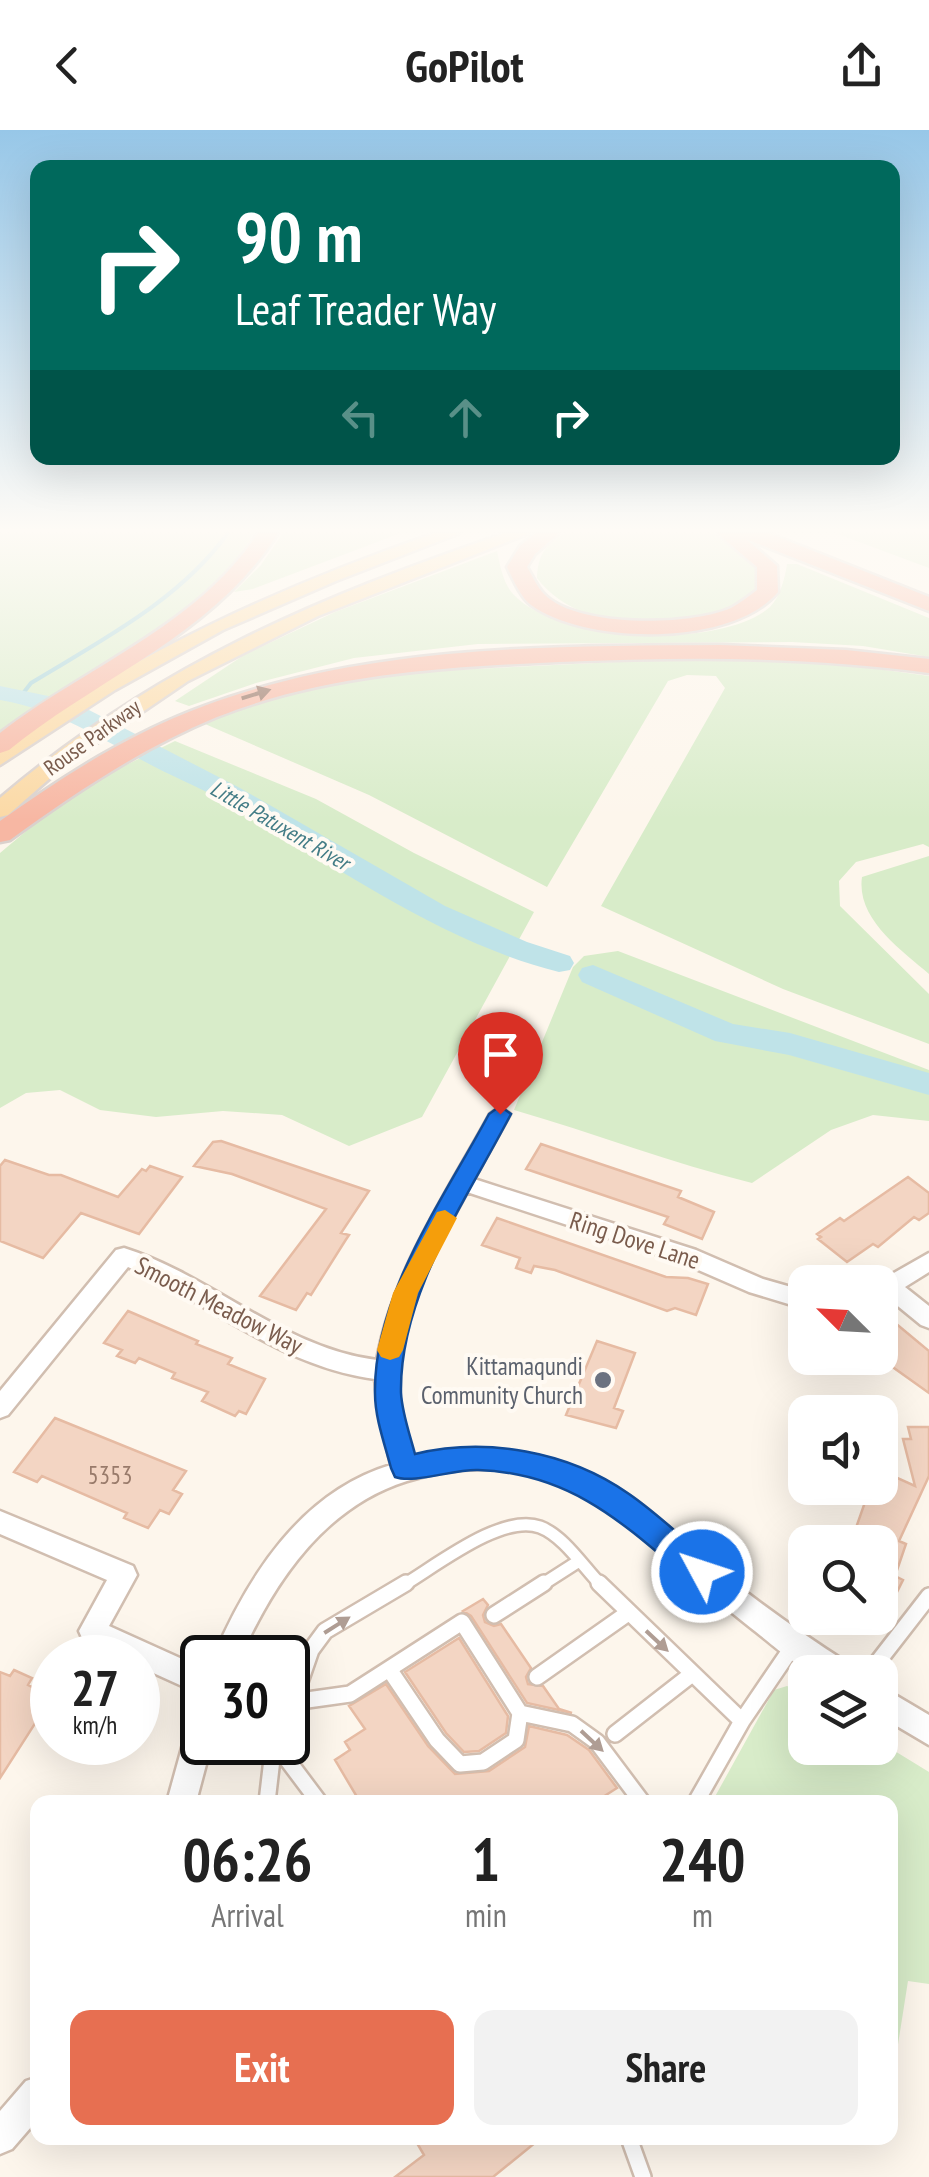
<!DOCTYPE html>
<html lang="en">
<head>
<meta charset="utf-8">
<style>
  body { margin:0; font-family:"PT Sans Narrow",sans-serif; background:#f2f2f2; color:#222; height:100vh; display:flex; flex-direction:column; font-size:38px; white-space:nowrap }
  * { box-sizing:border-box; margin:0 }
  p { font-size:32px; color:#767676 }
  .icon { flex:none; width:55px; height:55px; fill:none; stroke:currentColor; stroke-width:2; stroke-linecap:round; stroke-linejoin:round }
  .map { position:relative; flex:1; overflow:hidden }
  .side { position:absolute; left:30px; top:1665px; width:868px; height:350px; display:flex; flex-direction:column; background:#fff; border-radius:20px; box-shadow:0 10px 40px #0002 }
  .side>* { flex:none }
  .hud { position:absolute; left:30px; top:30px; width:870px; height:305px; border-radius:20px; box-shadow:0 10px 40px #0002; background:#00695c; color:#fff; overflow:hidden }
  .needle { width:65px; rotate:294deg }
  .fabs { position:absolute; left:788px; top:1135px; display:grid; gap:20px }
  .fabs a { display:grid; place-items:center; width:110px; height:110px; border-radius:20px; background:#fff; box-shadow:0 10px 40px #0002; font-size:50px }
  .speed { position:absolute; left:30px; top:1505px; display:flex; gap:20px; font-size:50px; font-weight:700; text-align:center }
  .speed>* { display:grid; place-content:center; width:130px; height:130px; border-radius:50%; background:#fff; box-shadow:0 10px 40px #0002; line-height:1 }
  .speed small { font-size:25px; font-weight:400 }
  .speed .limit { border:5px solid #111; border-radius:15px; background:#fff; color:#111 }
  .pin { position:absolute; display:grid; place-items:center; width:85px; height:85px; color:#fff; margin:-102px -42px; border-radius:50% 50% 50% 0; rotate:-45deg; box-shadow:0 0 10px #0007 }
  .pin .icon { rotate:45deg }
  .me { position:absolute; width:110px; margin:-55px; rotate:310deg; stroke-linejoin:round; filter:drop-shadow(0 0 8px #0008) }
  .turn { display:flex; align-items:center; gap:35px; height:210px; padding:0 40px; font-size:45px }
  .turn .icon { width:130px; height:130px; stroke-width:2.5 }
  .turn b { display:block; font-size:70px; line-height:85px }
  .lanes { display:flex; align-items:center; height:95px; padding:0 40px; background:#0003; justify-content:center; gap:50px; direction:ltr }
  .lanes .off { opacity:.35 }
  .eta { display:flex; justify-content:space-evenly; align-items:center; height:170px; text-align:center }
  .eta b { font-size:60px; font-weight:700; line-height:70px }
  .primary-button { display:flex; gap:20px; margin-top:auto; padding:20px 40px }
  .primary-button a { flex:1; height:115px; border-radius:20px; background:#e76f51; color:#fff; font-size:40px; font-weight:700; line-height:115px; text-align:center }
  .primary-button a+a { background:#f2f2f2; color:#222 }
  header { display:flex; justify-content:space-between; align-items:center; height:130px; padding:0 40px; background:#fff; font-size:45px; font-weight:700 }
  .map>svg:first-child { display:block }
  .green { fill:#d8ecc9 }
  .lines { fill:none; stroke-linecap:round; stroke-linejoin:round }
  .stream { stroke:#a5d3da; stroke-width:4 }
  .river { fill:#bfe3e8; fill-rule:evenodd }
  .building { fill:#f3d5c3; stroke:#e6bba3; stroke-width:2.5 }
  .service-far1-casing { stroke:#d1beb0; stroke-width:16 }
  .service-casing { stroke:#d1beb0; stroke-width:20 }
  .minor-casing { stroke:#d1beb0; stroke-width:5 }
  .primary-casing { stroke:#dad1cd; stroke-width:5 }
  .motorway-casing { stroke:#dad1cd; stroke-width:5 }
  .service-far1 { stroke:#fff; stroke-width:11 }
  .service { stroke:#fff; stroke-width:15 }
  .minor { fill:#fff; fill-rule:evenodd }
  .primary { fill:#fbd9a5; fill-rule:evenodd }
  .motorway { fill:#f7b7a3; fill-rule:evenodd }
  .oneway { fill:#936e5e }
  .oneway2 { fill:#af9d94 }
  .route { fill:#1a73e8; stroke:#114b97; stroke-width:2.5 }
  .slow { fill:#f59e0b }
  .worship-dot { fill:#6b7280; stroke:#fffaf3; stroke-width:4 }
  .labels { text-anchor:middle; stroke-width:8; stroke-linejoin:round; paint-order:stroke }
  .far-street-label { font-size:22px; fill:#7a5c4d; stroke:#fffaf3 }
  .far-water-label { font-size:22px; font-style:italic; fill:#437c86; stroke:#fffaf3 }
  .street-label { font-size:25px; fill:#7a5c4d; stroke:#fffaf3 }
  .worship-label { font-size:25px; fill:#5b616d; stroke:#fffaf3; text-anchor:end }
  .near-number-label { font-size:25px; fill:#987a6a }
</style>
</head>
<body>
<header><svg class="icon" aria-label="back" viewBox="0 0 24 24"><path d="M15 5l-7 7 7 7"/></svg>GoPilot<svg class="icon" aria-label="share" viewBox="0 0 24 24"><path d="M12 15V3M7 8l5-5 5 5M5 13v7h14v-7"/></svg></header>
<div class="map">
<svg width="929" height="2047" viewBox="0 0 929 2047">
  <rect width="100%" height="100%" fill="#fdf6ec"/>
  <path class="green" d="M0 403H254C207 486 77 543 0 601Z
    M283 403H401L253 459 234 462 261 435Z
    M565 403H713L746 422 761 446 755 462C700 506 581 508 537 448 538 425 545 415 565 403Z
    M835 403H929V438Z
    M497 421C500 435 503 453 513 464 556 512 722 520 770 477 780 467 785 448 787 434H797L929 488V527L863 516 792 512 478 514 354 528 256 553 189 576 175 571 244 525 335 482Z
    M719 527 812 530 929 546V717L923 714 856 732 839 751 840 776 929 864V914L783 859 601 776 725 558 716 546 687 545 668 551 547 757 369 665 205 594 259 570 356 551 434 541Z
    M175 611 316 669 414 723 534 782 422 987 349 1016 282 985 223 981 156 987 100 980 60 960 26 963 0 978V723L75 660Z
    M929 726V844C901 820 856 789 862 747Z
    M618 821 929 940V991L873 985 831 1000 752 1053C671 1033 594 1003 514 980L573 837 584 826Z
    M787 1556 805 1564V1618H880V1612L929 1642V1854L908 1851 890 1965V1672H712L774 1560Z"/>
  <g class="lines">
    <path class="stream" d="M21 566 31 553C100 511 180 470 228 403"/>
    <path class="river" d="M0 556 53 567 89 580 240 658 445 776 527 812 570 826 574 833 570 840 559 842C440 812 339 737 234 677 208 661 180 650 153 636 101 609 59 580 0 570Z
      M593 835 733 894 790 903 929 943V965L789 925 715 911 582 852 578 845 582 838Z"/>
  </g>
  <path class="building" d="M221 1011 369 1061 341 1103 349 1105 345 1111 311 1165 307 1163 296 1180 260 1166 326 1079 232 1044 194 1036 213 1012Z
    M541 1014 681 1061 678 1067 714 1082 702 1109 664 1094 668 1087 526 1039Z
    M5 1030 49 1045H61L118 1067 142 1039 146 1041 150 1036 182 1047 139 1104 81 1083 43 1128 0 1111V1036Z
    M908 1047 929 1063V1083L919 1090 914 1087 878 1117 873 1114 847 1132 818 1109 821 1107 817 1104 840 1088 844 1091Z
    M497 1088 666 1147 688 1148 708 1154 696 1185 675 1178 667 1181 555 1140 534 1136 531 1143 516 1138 520 1128 482 1115Z
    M128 1181 198 1211 196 1214 232 1228 228 1234 265 1249 246 1284 239 1281 235 1286 202 1271 208 1262 172 1248 175 1243 139 1228 135 1233 117 1226 122 1220 104 1213Z
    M888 1187 929 1221V1263L880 1228V1193Z
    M597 1211 635 1223 614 1278 623 1281 616 1298 566 1285Z
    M55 1288 186 1341 173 1360 182 1364 169 1384 160 1380 148 1398 124 1388 127 1383 42 1346 37 1352 14 1342Z
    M908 1297H929V1346L899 1411 906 1414 895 1446 903 1450 880 1496V1412H851L870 1358H880V1349L887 1352 891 1345 915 1356 903 1309H911Z
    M483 1469 488 1475 483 1485 485 1492 494 1496 501 1494 531 1538 526 1547 528 1554 543 1556 559 1579 572 1583 527 1573 471 1486 463 1481Z
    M459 1508 508 1586 506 1603 479 1621 464 1622 446 1603 405 1542Z
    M14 1540 32 1548 28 1555 52 1567 0 1648V1542L10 1546Z
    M386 1554 428 1616 455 1644 489 1641 525 1617 529 1596 567 1605 589 1620 617 1658 595 1672H360L335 1630 350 1620 345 1612 365 1599 349 1576Z
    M414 2008H541L493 2047H395L424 2025Z"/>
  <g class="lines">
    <g class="service-far1-casing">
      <path id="service-far1" d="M402 1456C436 1436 502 1383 540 1397 564 1406 584 1438 602 1456
        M540 1456 579 1431"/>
    </g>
    <g class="service-casing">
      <path id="service" d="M599 1453 742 1591
        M494 1485 544 1453
        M462 1492 520 1583 516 1610 483 1632 460 1634 437 1610 389 1539Z
        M870 1542 929 1466
        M537 1547 628 1483
        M288 1571 293 1572 311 1520 325 1501 406 1453
        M288 1583 293 1572 350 1564 389 1539
        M520 1583 572 1594 597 1612 642 1672
        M615 1604 692 1544
        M274 1612 319 1672
        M267 1672 274 1612
        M696 1672 742 1591 793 1516
        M629 2008 643 2047"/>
    </g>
    <g class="minor-casing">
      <path id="minor" d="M500 977 510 984 474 1049 696 1120 763 1149 805 1161V1179L749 1162 680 1132 467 1062C437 1118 396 1185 398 1251 399 1277 407 1303 414 1328 486 1306 572 1325 634 1369 661 1388 684 1412 710 1434 754 1469 800 1503 848 1533L851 1542C840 1542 824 1545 813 1542 795 1536 767 1510 751 1498 641 1413 564 1302 407 1351 324 1377 274 1452 240 1528H213C248 1446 301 1362 391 1335L378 1277 375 1249C282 1237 211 1174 128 1137L8 1285 0 1288V1261L116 1120 124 1118C213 1146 282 1218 377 1230 393 1140 447 1063 490 984Z
        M929 1123V1142L905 1157 929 1176V1198L921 1195 888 1168 880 1171 878 1152Z
        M0 1381 133 1436 137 1445 109 1496 202 1538V1565L138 1536V1528H120L83 1510 79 1501 107 1450 0 1404Z
        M880 1556 929 1585V1615L880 1586Z
        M202 1582V1612H212L196 1672H167L188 1596 192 1586Z
        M38 1947V1989L12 2019 0 2024V1981L26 1951Z"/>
    </g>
    <g class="primary-casing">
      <path id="primary" d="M435 403H460L336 451 223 500 115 560 0 635V618C135 523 279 457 435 403Z
        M505 403H530L318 486 188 551 66 634 8 685 0 687V668C155 536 314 469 505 403Z"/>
    </g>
    <g class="motorway-casing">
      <path id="motorway" d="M258 403H278C215 504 99 547 9 620L0 623V603C85 537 198 496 258 403Z
        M536 403H559L535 424 527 437C532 445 537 457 544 464 576 498 691 496 731 478 740 473 749 466 757 460V437L717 403H768L929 467V481L746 409 777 436 778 462C732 517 587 515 531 475 521 468 513 449 507 437L520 416Z
        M721 515 846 520 929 529V543C806 526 683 527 559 532 445 537 325 544 217 587 142 618 76 662 10 710L0 712V691C64 646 130 603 204 576 367 515 549 516 721 515Z"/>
    </g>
    <use href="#service-far1" class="service-far1"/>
    <use href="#service" class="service"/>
    <use href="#minor" class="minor"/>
    <use href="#primary" class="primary"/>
    <use href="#motorway" class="motorway"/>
  </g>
  <defs><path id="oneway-solid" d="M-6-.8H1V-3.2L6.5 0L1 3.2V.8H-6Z" transform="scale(2.5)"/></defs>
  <use class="oneway" href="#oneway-solid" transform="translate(256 564) rotate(-17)"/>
  <g class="oneway2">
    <use href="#oneway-solid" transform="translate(337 1495) rotate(-32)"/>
    <use href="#oneway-solid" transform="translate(657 1511) rotate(43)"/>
    <use href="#oneway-solid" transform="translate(592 1611) rotate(43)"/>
  </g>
  <linearGradient id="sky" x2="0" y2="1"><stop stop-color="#97c7e8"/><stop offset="0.58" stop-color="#fefbf6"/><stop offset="1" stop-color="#fefbf6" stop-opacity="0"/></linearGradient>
  <rect width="929" height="690" fill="url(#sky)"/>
  <path class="route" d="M500 976 511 984C467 1069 399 1165 401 1263 402 1283 410 1305 415 1324 486 1307 568 1321 629 1364 658 1384 685 1410 712 1433L717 1442 712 1452 702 1456 692 1452C625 1395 572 1343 478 1340 454 1339 414 1354 395 1347L391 1338C385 1315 375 1288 375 1264 373 1166 444 1068 489 984Z"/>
  <path class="slow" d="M445 1080 457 1088 418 1163 403 1220 399 1227 390 1230 381 1227 377 1220 393 1163 437 1082Z"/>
  <circle class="worship-dot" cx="603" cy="1250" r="10"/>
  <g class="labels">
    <g class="far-street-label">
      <text transform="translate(92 607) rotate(-36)" y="8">Rouse Parkway</text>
    </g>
    <g class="far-water-label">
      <text transform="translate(280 695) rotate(30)" y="8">Little Patuxent River</text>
    </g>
    <g class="street-label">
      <text transform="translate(635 1110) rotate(18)" y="9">Ring Dove Lane</text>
      <text transform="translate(219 1175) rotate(27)" y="9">Smooth Meadow Way</text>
    </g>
    <g class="worship-label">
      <text x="583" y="1245">Kittamaqundi<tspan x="583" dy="29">Community Church</tspan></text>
    </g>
    <g class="near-number-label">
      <text x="110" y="1354">5353</text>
    </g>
  </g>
</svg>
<div class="fabs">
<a><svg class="needle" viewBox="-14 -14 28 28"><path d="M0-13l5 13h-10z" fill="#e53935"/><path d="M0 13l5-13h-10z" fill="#767676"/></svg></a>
<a><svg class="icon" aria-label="sound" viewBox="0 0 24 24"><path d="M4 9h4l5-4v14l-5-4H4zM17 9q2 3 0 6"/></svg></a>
<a><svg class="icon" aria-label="search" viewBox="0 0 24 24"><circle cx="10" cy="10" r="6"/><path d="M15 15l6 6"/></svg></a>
<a><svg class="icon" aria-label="layers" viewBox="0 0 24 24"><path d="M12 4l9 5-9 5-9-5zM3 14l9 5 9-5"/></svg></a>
</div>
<div class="speed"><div>27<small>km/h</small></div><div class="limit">30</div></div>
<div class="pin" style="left:500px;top:984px;background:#d93025"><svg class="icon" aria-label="arrive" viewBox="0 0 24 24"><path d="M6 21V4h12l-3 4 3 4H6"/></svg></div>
<svg class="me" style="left:702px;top:1442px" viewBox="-20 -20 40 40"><circle r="17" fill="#1a73e8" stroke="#fff" stroke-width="3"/><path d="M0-11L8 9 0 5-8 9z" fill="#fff"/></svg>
<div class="hud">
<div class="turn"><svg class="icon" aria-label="right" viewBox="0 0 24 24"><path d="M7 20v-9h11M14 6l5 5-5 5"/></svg><div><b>90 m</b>Leaf Treader Way</div></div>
<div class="lanes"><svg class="icon off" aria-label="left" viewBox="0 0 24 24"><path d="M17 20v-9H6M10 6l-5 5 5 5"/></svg><svg class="icon off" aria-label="ahead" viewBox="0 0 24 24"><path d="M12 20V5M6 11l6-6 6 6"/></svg><svg class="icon" aria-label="right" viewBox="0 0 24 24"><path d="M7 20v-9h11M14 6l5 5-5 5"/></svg></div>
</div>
<section class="side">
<div class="eta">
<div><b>06:26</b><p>Arrival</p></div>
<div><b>1</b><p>min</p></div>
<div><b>240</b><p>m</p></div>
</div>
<div class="primary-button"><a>Exit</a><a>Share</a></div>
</section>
</div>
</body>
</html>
